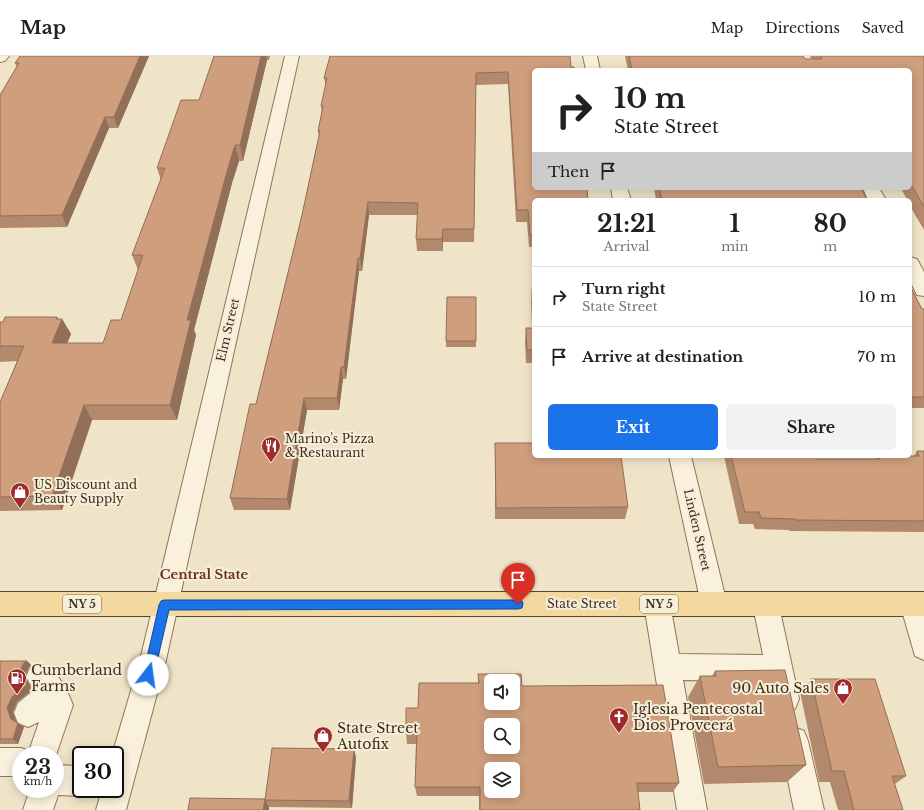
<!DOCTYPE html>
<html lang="en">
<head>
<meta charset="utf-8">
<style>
  body { margin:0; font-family:"Libre Baskerville",serif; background:#f2f2f2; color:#222; height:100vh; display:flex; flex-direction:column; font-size:15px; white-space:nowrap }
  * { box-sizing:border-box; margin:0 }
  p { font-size:13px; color:#767676 }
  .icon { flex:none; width:22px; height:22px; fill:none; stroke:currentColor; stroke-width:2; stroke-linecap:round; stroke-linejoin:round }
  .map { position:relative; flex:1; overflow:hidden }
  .side { position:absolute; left:532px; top:142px; width:380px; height:260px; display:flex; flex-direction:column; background:#fff; border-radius:6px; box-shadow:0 2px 10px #0003 }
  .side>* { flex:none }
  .banner { position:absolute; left:532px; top:12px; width:380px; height:122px; border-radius:6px; box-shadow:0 2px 10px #0003; background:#fff; color:#222; overflow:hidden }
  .controls { position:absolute; left:484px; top:618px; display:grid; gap:8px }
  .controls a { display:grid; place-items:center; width:36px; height:36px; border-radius:6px; background:#fff; box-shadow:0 2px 10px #0003; font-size:20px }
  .speed { position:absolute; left:12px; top:690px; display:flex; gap:8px; font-size:20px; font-weight:700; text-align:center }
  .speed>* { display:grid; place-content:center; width:52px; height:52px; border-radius:50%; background:#fff; box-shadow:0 2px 10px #0003; line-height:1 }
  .speed small { font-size:10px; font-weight:400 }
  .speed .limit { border:2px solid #111; border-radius:6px; background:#fff; color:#111 }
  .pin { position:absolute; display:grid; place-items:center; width:34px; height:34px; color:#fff; margin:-41px -17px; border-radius:50% 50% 50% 0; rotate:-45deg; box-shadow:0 0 4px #0007 }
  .pin .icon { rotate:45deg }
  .me { position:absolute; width:44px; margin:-22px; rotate:15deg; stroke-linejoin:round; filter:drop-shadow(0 0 3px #0008) }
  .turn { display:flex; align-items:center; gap:14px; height:84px; padding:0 16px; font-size:18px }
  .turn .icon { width:52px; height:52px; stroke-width:2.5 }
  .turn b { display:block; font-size:28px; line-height:34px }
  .then { display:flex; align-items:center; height:38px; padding:0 16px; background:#0003; gap:8px; font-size:15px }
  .eta { display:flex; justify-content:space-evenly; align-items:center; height:68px; text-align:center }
  .eta b { font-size:24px; font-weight:800; line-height:28px }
  .cta { display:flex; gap:8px; margin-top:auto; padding:8px 16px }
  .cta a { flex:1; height:46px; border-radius:6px; background:#1a73e8; color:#fff; font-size:16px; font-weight:800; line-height:46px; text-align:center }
  .cta a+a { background:#f2f2f2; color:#222 }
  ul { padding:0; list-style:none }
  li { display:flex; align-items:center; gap:12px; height:60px; padding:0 16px; border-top:1px solid #e0e0e0 }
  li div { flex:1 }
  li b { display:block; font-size:15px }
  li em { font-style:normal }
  header { display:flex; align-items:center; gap:24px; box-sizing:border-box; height:56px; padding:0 20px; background:#fff; border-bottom:1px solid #e0e0e0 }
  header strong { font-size:19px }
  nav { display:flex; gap:22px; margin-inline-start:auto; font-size:14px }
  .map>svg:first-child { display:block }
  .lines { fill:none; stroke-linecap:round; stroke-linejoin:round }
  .minor-casing { stroke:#8d765c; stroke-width:2 }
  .major-casing { stroke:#5b4430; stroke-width:2 }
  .minor { fill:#faf1dc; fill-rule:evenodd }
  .major { fill:#f3d9a0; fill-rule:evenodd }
  .wall { fill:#b2896c }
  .shaded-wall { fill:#916f58 }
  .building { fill:#cf9f7d; stroke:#916f58; fill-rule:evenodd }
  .route { fill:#1a73e8; stroke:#114b97 }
  .labels { text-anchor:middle; stroke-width:4; stroke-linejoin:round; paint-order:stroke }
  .shield { fill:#f7eed8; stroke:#756857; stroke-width:1 }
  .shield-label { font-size:11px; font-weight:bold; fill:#3d2e20 }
  .street-label { font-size:12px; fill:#3d2e20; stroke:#f7eed8 }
  .poi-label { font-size:12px; fill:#3d2e20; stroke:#f7eed8; text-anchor:start }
  .neighbourhood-label { font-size:13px; font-weight:bold; fill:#6b2e1e; stroke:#f7eed8 }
  .near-poi-label { font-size:14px; fill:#3d2e20; stroke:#f7eed8; text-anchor:start }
</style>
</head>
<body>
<header>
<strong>Map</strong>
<nav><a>Map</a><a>Directions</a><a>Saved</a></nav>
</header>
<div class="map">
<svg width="924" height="754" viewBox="0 0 924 754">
  <rect width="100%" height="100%" fill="#f0e4c8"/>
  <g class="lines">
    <g class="minor-casing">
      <path id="minor" d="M0 0H9L5 5 0 6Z
        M285 0H299L166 604 126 754H96L102 733H115V699H112L140 604Z
        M583 0H597L600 14H586Z
        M611 132H627L631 144H613Z
        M863 132H879L886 144H868Z
        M910 201 917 203 924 216V240L917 239 910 225Z
        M669 400H691L727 548 723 556 714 560 705 556 701 548Z
        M657 536 666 540 670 548 679 598 763 599 753 550 757 542 766 538 775 542 779 550 799 643 795 653 785 657 775 653 768 625 683 624 707 754H677L644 548 648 540Z
        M913 536 922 540 924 544V604L915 600 900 548 904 540Z
        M40 608C59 616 66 631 73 649L56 699 55 702V699H21V720H0V692H21L29 695 39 666 28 671 18 667 14 657 18 647 34 634 26 621 30 612Z
        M794 671 804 675 808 685 824 754H794L780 685 784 675Z
        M55 709 81 710V733H92L91 735 81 740 58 739 53 754H23L30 733H55Z"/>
    </g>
    <g class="major-casing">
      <path id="major" d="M0 536H924V560H0Z"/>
    </g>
    <use href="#minor" class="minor"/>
    <use href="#major" class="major"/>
  </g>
  <path class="wall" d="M20 0H149L118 72H109L67 171 0 172V39L17 11 15 7Z
    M214 0H270L269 4H267L243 105H239L232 127 201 247 194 274 196 279 177 364H92L62 454 0 455V346L17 305 0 306V266L62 263 71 278 67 287H103L121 264 138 214 132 199 161 124 157 112 199 44Z
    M570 0 534 144V191H529L527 166H516L508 28 476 29 474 186H443V195H417L416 183 418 159H369L362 215H359L346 323H343L339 354H307L290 454H234L230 442 256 348 302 159 319 80 318 75 322 57 321 50 326 30 324 22Z
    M625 0H803L805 3H811L810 0H924V174L914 157 910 149V144H907L901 132H910V14H628Z
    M654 132H861L867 144H656Z
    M910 230 922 253H924V352H910Z
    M532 233H534V307H526L525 285 526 272H532L531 246Z
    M476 241V291H446V285Z
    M495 387 628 451 625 463H495Z
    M917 395H924V476L789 475V474L755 473 753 468H739L724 400H816L817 403H876L878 400H914Z
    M0 605H27L32 610 29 611 25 620 32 634 17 646 13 656 16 665 24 671 18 688H0Z
    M715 615 806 709 787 726 704 728 688 641 700 620H712Z
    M478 618 522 630 679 727 673 736H638L640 754H479V740H417L415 731 416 688H407L406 677 418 652 478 627Z
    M811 623 906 720 895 728 903 754H838L830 726H819L800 636Z
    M356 701 352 752 269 751V754H188L265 743Z"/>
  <path class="shaded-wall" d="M140 0H149L118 72 114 61Z
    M261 0H266L267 4 243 105 240 89Z
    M105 61 109 72 67 171 62 159Z
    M235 89 239 105 232 127 194 274 196 279 177 364 170 349 187 264 228 112Z
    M368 146 369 159 362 215 360 202Z
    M443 173V195L442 183Z
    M358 202 359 215 346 323 344 311Z
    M57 261 61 267 62 263 71 278 61 303 52 287Z
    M341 311 343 323 339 354 337 342Z
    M304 342 307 354 290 454 287 443Z
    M84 349 92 364 62 454 52 440Z
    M27 605 32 610 29 611 25 620 32 634 17 646 13 656 17 668 11 663 7 652 19 616 24 607Z
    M18 667 24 671 18 688 13 683Z
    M354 693 356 701 352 752 349 745Z
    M265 743V744L269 751V754H263Z"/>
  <path class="building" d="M20 0H140L114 61H105L62 159 0 160V39L19 7H15Z
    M214 0H261L240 89H235L228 112 196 231 187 264H191L170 349H84L52 440 0 441V346L24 290H0V266H3L5 261H57L56 263H62L52 287H103L111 264H121L143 199H132L165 112H157L181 44H199Z
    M330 0H570L571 11H574V14H534V132H587L588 144H534V179H530L528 154H517L508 16 476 17 474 173H443L442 183H416L418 147 368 146 360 202H358L344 311H341L337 342H304L287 443 230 442 250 348H256L302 159 320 75H318L323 50H321L327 22H324Z
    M629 0H803L805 3H822L820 0H924V151L910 126V14H632Z
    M659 132H861L867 144H662Z
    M910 230 922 253H924V341H910Z
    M532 233H534V269Z
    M447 241H476V285H446Z
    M526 272H534V294H527Z
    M495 387H534V400H621L628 451 496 452Z
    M917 395H924V465L796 464 795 463 761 462 759 456H745L731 400H816L817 403H880L879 400H919Z
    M0 605H27L24 607 19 616 27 629 12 641 7 652 11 663 18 667 13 683H0Z
    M785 614 806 709 718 711 700 620H716L715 615Z
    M478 618H521L522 630 663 629 679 727H637L640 754H480V731H415L417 677H406V652H418L419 627H479ZM491 625H513V647H491ZM491 669H513V691H491ZM491 713H513V735H491Z
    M811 623H875L906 720H892L903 754H854L844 715H832Z
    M272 692 354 693 349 745 265 744Z
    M190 742 265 743 263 754H188Z"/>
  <path class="route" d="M164 544H518L522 545 523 548 522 552 518 553 169 554 154 619 152 623 148 624 145 623 143 619 159 549 161 545Z"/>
  <defs>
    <g id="restaurant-pin" transform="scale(1)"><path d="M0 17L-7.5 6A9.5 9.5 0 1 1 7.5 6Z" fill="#9e2a2b" stroke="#f7eed8"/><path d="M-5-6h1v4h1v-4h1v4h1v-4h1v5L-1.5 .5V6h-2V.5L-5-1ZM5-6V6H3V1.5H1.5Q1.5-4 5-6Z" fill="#fff"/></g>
    <g id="shop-pin" transform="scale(1)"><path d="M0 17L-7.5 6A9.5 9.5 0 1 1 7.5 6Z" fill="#9e2a2b" stroke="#f7eed8"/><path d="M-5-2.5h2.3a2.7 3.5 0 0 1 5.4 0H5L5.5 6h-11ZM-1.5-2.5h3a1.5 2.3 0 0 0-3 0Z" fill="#fff"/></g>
    <g id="fuel-pin" transform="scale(1)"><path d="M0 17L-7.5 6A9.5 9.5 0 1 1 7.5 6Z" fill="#9e2a2b" stroke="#f7eed8"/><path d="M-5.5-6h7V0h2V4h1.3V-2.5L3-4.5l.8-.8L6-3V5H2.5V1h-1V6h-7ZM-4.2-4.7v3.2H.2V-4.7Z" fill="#fff"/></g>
    <g id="church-pin" transform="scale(1)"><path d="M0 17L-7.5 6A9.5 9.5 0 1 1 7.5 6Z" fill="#9e2a2b" stroke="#f7eed8"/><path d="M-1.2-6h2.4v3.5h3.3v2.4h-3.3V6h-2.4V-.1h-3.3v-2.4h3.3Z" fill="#fff"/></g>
  </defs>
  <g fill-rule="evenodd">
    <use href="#restaurant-pin" x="271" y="390"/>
    <use href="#shop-pin" x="20" y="436"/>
    <use href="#fuel-pin" x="17" y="622"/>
    <use href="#shop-pin" x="843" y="632"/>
    <use href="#church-pin" x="619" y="661"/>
    <use href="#shop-pin" x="323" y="680"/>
  </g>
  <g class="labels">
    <g class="shield">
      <rect x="63" y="539" width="38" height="18" rx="3"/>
      <rect x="640" y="539" width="38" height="18" rx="3"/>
    </g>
    <g class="shield-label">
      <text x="82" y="552">NY 5</text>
      <text x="659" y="552">NY 5</text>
    </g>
    <g class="street-label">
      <text transform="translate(228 274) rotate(-77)" y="4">Elm Street</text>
      <text transform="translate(697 474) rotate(77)" y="4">Linden Street</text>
      <text x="582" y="552">State Street</text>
    </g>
    <g class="poi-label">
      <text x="285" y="387">Marino's Pizza<tspan x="285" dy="14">&amp; Restaurant</tspan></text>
      <text x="34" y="433">US Discount and<tspan x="34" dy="14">Beauty Supply</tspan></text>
    </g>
    <g class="neighbourhood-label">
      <text x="204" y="523">Central State</text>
    </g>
    <g class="near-poi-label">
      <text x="31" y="619">Cumberland<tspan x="31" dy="16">Farms</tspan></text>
      <text x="829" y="637" text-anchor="end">90 Auto Sales</text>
      <text x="633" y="658">Iglesia Pentecostal<tspan x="633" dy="16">Dios Proveerá</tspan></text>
      <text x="337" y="677">State Street<tspan x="337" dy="16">Autofix</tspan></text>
    </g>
  </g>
</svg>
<div class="controls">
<a><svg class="icon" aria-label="sound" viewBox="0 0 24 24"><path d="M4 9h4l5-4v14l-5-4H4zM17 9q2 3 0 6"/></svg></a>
<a><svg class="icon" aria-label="search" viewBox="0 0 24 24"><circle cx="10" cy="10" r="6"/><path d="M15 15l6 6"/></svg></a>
<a><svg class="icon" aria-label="layers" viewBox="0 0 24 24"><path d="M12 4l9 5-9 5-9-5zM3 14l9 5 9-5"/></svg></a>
</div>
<div class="speed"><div>23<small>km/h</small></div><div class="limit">30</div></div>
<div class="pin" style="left:518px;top:548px;background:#d93025"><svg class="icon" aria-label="arrive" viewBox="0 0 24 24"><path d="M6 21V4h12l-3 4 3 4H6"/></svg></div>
<svg class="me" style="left:148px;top:619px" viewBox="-20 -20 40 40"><circle r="19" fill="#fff"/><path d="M0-13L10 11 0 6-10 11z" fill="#1a73e8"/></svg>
<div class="banner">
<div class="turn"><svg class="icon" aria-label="right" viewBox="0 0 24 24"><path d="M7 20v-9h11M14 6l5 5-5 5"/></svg><div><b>10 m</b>State Street</div></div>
<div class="then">Then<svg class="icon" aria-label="arrive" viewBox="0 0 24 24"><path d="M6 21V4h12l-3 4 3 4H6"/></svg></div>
</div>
<section class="side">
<div class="eta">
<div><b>21:21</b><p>Arrival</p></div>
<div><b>1</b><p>min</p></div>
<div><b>80</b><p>m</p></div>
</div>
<ul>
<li><svg class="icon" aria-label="right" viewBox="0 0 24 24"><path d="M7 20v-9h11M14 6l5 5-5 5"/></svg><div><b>Turn right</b><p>State Street</p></div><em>10 m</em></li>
<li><svg class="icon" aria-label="arrive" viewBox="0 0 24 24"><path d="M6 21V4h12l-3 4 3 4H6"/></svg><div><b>Arrive at destination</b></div><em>70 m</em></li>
</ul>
<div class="cta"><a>Exit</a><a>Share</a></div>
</section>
</div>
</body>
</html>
